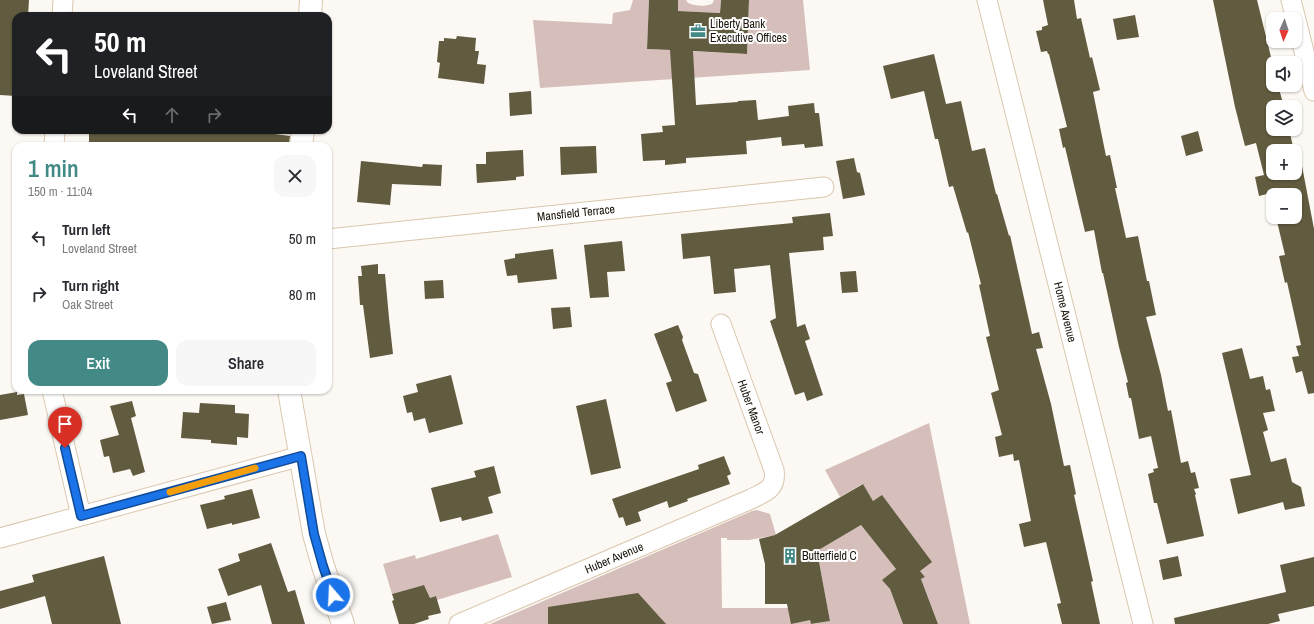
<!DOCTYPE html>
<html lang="en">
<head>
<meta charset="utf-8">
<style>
  body { margin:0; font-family:"Archivo Narrow",sans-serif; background:#f7f7f7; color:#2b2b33; height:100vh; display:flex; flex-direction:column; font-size:15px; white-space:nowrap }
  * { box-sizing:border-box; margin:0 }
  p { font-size:13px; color:#7c7c81 }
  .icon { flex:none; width:22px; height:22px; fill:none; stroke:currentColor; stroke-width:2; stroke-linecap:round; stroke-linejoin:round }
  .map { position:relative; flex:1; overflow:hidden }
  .drawer { position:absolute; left:12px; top:142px; width:320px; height:252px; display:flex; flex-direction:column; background:#fff; border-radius:12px; box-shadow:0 1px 3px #0004 }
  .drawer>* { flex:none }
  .hud { position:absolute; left:12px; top:12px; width:320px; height:122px; border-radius:12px; box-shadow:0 1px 3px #0004; background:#202124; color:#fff; overflow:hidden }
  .needle { width:26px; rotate:183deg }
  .controls { position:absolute; left:1266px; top:12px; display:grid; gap:8px }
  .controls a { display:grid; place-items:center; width:36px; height:36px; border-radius:8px; background:#fff; box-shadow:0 1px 3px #0004; font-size:20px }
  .pin { position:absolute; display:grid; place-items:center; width:34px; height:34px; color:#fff; margin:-41px -17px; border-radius:50% 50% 50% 0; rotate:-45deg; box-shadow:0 0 4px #0007 }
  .pin .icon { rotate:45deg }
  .me { position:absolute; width:44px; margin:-22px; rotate:341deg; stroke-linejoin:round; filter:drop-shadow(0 0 3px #0008) }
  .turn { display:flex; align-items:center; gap:14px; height:84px; padding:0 16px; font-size:18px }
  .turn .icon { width:52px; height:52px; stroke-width:2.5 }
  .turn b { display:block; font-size:28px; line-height:34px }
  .lanes { display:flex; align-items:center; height:38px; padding:0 16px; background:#0003; justify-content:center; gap:20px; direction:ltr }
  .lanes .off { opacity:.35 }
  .round { display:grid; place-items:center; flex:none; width:42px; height:42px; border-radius:12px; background:#f7f7f7 }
  .summary { display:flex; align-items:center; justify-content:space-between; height:68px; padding:0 16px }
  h1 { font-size:24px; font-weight:600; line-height:30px; color:#438a87 }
  .action { display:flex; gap:8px; margin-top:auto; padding:8px 16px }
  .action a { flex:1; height:46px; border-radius:12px; background:#438a87; color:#fff; font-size:16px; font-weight:600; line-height:46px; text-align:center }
  .action a+a { background:#f7f7f7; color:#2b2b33 }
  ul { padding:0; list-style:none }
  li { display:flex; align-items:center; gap:12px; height:56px; padding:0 16px }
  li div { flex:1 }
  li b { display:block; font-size:15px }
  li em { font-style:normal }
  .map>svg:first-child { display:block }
  .green { fill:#d6bfbb }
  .building { fill:#615b3f }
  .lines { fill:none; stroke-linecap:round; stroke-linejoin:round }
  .street-casing { stroke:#dac7ae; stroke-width:21 }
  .secondary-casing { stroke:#dac7ae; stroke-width:24 }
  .street { stroke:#fff; stroke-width:19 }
  .secondary { stroke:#fff; stroke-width:22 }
  .route-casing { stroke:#114b97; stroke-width:10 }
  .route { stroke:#1a73e8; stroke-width:7 }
  .slow { stroke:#f59e0b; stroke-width:7 }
  .labels { text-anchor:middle; stroke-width:4; stroke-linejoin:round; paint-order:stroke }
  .poi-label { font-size:12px; fill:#1a140b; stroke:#fff; text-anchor:start }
  .street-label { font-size:12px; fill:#1a140b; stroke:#fff }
</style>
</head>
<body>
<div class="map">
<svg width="1314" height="624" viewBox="0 0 1314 624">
  <rect width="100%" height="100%" fill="#fcf8f3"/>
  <path class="green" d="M633 0H649L647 49 747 54 749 0H803L810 70 540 88 533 20 612 24 613 13 630 10Z
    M678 0H686L688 3C696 6 703 7 712 4L714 0H721L720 13 678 11Z
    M929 423 970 624H938L921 579 925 577 920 571 882 496 873 501 862 484 840 497 825 470Z
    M757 510 770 514 776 535 749 540H727V538H721L722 608H788L810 620 811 624H490L752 511Z
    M861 525 896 569 883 580 890 589 903 624H813L830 621 817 551Z
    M498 534 512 577 437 600 436 596 430 598 424 585 392 594 383 564 415 555 416 559Z"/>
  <path class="building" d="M0 0H29L28 16H16V96L0 95Z
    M649 0H678V11L720 13 721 0H749L747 54 693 51 696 105 738 102V101L756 100 758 120 789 116 788 106 814 103 815 113H819L823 146 805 148 804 144 782 146 781 137 746 141 747 154 686 158V163L665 165V160L643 161 641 134 663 132 662 126 675 125 670 50 647 49Z
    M1043 0H1074L1077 19 1081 18 1090 58 1092 57 1100 90 1093 92 1106 156 1110 155 1117 188H1115L1126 238 1138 236 1147 281H1149L1156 315 1146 317 1161 375 1168 411 1171 410 1181 463 1188 461 1191 473 1195 472 1199 488 1194 489 1196 494 1195 495 1204 536 1167 544 1157 503H1154L1148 474 1154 472 1153 469 1158 468 1151 436 1139 439 1131 398H1129L1126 383 1128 382 1119 347 1103 273H1102L1094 230 1085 232 1065 147 1063 148 1059 129 1067 127 1049 54H1048L1047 51 1041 52 1036 31 1042 30V27L1048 25Z
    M1213 0H1257L1272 61H1273V85H1278L1284 107H1273V129H1289L1294 151H1273V173H1295V155L1298 167 1302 166 1314 229V393L1308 394 1302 371 1296 373 1292 357 1299 356 1296 346 1301 345 1287 282 1285 283 1279 256 1285 255 1276 217H1295V195H1273V202L1271 193 1259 196 1255 177 1264 175 1256 143 1245 146 1235 107Z
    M1135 15 1139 37 1117 40 1113 19Z
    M457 36 476 38 475 51H479L477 64 486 65 484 84 438 78 440 63 437 62 439 41H444V38L456 39Z
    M934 54 946 104 961 101 972 151 985 148 996 194H997L1009 236 1010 235 1032 334 1039 332 1043 348 1036 349 1051 404 1064 466 1070 465 1076 494 1074 495 1093 581 1091 582 1100 624H1062L1057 604 1061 603 1046 542 1024 547 1019 524 1031 521 1019 460 1014 461 1013 454 999 457 995 437 1002 435 991 393 999 390 986 337 990 336 979 285 981 284 968 232 967 233 953 186 949 187 938 139H935L924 91 891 99 883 66Z
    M531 91 532 114 510 116 509 93Z
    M89 130H260V132L290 136 289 146H142L89 143Z
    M1198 131 1203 151 1186 156 1181 136Z
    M596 146 597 173 561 175 560 147Z
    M523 150 524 176 516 177V180L477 183 476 164H486V152Z
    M854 158 857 172 860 173 865 195 843 199 836 161Z
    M361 161 422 167 423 164 442 165 441 186 392 184 390 205 357 202Z
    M830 213 833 236 823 237 824 250 789 253 797 327 805 324 810 339 805 341 823 395 807 401 804 392 795 395 770 321 776 318 770 265 734 269 736 292 714 294 710 256 683 259 681 234 793 223 792 217Z
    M622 241 625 271 607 272 609 297 590 298 584 245Z
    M553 249 557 279 518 283 517 275 507 276 504 260 515 258V254Z
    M378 264V274H385L389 318 393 354 370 358 363 305H360L358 276H362L361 266Z
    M856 271 858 292 842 293 840 272Z
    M443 280 444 298 425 299 424 281Z
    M570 307 572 327 553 329 551 308Z
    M678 325 683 337 682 340 694 373 698 374 707 401 676 412 666 383 672 381 654 334Z
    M1242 348 1250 379 1263 376 1266 390 1270 389 1275 411 1263 413 1268 430 1263 432 1271 462 1286 458 1292 482 1301 487 1305 506 1285 510 1283 502 1238 514 1230 479 1251 475 1222 353Z
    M451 375 463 424 429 433 425 418 414 421 412 412 407 413 403 396 418 392 416 384Z
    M17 392V395L24 394 28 415 0 420V395Z
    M606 399 621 468 591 475 576 406Z
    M132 401 136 416 131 418 145 472 133 476 130 469 113 473 109 456 104 457 100 440 119 435 110 406Z
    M200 403 235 405V413L249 414 248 438 237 437V445L211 443V440L181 438 183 412 199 413Z
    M724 456 731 474 727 476 730 484 687 499 688 501 669 508 667 501 638 512 641 521 626 526 623 517 619 518 612 499 699 469 698 465Z
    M494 466 501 493 488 497 493 513 462 521 461 517 440 522 431 488 476 477 474 471Z
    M863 484 873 501 882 495 932 562 920 571 925 577 921 579 938 624H903L890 589 882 580 896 569 861 525 817 551 830 621 811 624 810 620 791 624 787 604H765V564L759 539 775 535Z
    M252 489 260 518 232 525V523L207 529 200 505 225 499 224 496Z
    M271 543 288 592 295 590 305 624H272L261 585 228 596 218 569 240 561 238 554Z
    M104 556 121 624H52L45 596 0 609V591L34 582 32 575Z
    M1178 556 1182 576 1163 580 1159 560Z
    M1314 557V606L1278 614 1280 621 1268 624H1175L1174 618 1286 592 1280 565Z
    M424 585 430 598 436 596 441 613 428 616 429 619 414 624H399L392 601 394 600 392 594Z
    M638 593 666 624H548V607Z
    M226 602 231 620 212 624 207 607Z"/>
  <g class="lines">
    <g class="street-casing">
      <path id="street" d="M987 0 1143 624
        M1291 0 1314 91
        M62 16 63 0
        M54 146 55 130
        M328 239 824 187
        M52 390 81 516
        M0 538 301 456
        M459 624 751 499C765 492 777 489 774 470L721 324"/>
    </g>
    <g class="secondary-casing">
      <path id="secondary" d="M310 16 311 0
        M301 146 303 130
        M289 390 314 534 323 566 343 624"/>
    </g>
    <use href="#street" class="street"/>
    <use href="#secondary" class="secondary"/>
  </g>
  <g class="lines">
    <g class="route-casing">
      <path id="route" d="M65 448 81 516 301 456 314 534 323 566 333 595"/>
    </g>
    <use href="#route" class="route"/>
    <path class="slow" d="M170 492 255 468"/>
  </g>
  <defs>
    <g id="office-bare" transform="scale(1.2)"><path d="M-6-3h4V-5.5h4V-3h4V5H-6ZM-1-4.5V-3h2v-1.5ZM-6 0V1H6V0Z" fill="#438a87" stroke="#fff" stroke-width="2.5" paint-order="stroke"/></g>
    <g id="building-bare" transform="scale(1.2)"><path d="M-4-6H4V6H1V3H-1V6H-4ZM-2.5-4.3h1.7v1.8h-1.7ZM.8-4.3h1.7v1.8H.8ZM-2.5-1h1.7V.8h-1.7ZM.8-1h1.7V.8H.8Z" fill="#438a87" stroke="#fff" stroke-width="2.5" paint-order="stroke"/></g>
  </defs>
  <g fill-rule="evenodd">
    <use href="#office-bare" x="698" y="31"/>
    <use href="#building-bare" x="790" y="556"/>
  </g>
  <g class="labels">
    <g class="poi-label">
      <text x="710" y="28">Liberty Bank<tspan x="710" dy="14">Executive Offices</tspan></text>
      <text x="802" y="560">Butterfield C</text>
    </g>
    <g class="street-label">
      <text transform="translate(576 213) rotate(-6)" y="4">Mansfield Terrace</text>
      <text transform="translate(1065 312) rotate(76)" y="4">Home Avenue</text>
      <text transform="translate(751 407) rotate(70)" y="4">Huber Manor</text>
      <text transform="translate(614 558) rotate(-23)" y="4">Huber Avenue</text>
    </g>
  </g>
</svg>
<div class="controls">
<a><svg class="needle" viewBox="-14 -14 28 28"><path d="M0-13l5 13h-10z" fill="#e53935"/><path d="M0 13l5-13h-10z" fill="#7c7c81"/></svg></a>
<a><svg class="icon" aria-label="sound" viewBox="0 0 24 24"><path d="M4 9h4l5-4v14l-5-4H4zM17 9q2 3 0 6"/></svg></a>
<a><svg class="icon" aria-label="layers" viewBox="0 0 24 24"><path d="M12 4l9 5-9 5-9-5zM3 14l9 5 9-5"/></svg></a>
<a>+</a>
<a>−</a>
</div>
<div class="pin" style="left:65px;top:448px;background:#d93025"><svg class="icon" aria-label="arrive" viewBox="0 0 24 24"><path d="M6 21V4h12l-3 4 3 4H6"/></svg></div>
<svg class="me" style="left:333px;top:595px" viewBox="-20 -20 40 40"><circle r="17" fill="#1a73e8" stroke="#fff" stroke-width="3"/><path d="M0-11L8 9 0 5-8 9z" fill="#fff"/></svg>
<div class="hud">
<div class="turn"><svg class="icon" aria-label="left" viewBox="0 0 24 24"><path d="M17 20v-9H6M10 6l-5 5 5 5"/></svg><div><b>50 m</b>Loveland Street</div></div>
<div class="lanes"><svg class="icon" aria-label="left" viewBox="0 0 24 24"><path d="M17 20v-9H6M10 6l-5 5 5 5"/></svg><svg class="icon off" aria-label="ahead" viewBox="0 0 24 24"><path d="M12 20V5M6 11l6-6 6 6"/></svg><svg class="icon off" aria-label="right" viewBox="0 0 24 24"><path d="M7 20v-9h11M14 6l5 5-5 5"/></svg></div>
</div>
<section class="drawer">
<div class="summary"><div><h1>1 min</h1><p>150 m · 11:04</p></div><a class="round"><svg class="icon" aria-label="close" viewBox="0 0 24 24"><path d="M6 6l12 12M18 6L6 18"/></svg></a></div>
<ul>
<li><svg class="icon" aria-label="left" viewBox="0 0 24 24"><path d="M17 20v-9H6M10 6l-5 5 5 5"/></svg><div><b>Turn left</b><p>Loveland Street</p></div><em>50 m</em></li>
<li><svg class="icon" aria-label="right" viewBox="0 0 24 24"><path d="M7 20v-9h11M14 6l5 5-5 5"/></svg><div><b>Turn right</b><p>Oak Street</p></div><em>80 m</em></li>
</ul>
<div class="action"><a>Exit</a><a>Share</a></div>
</section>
</div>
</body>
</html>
